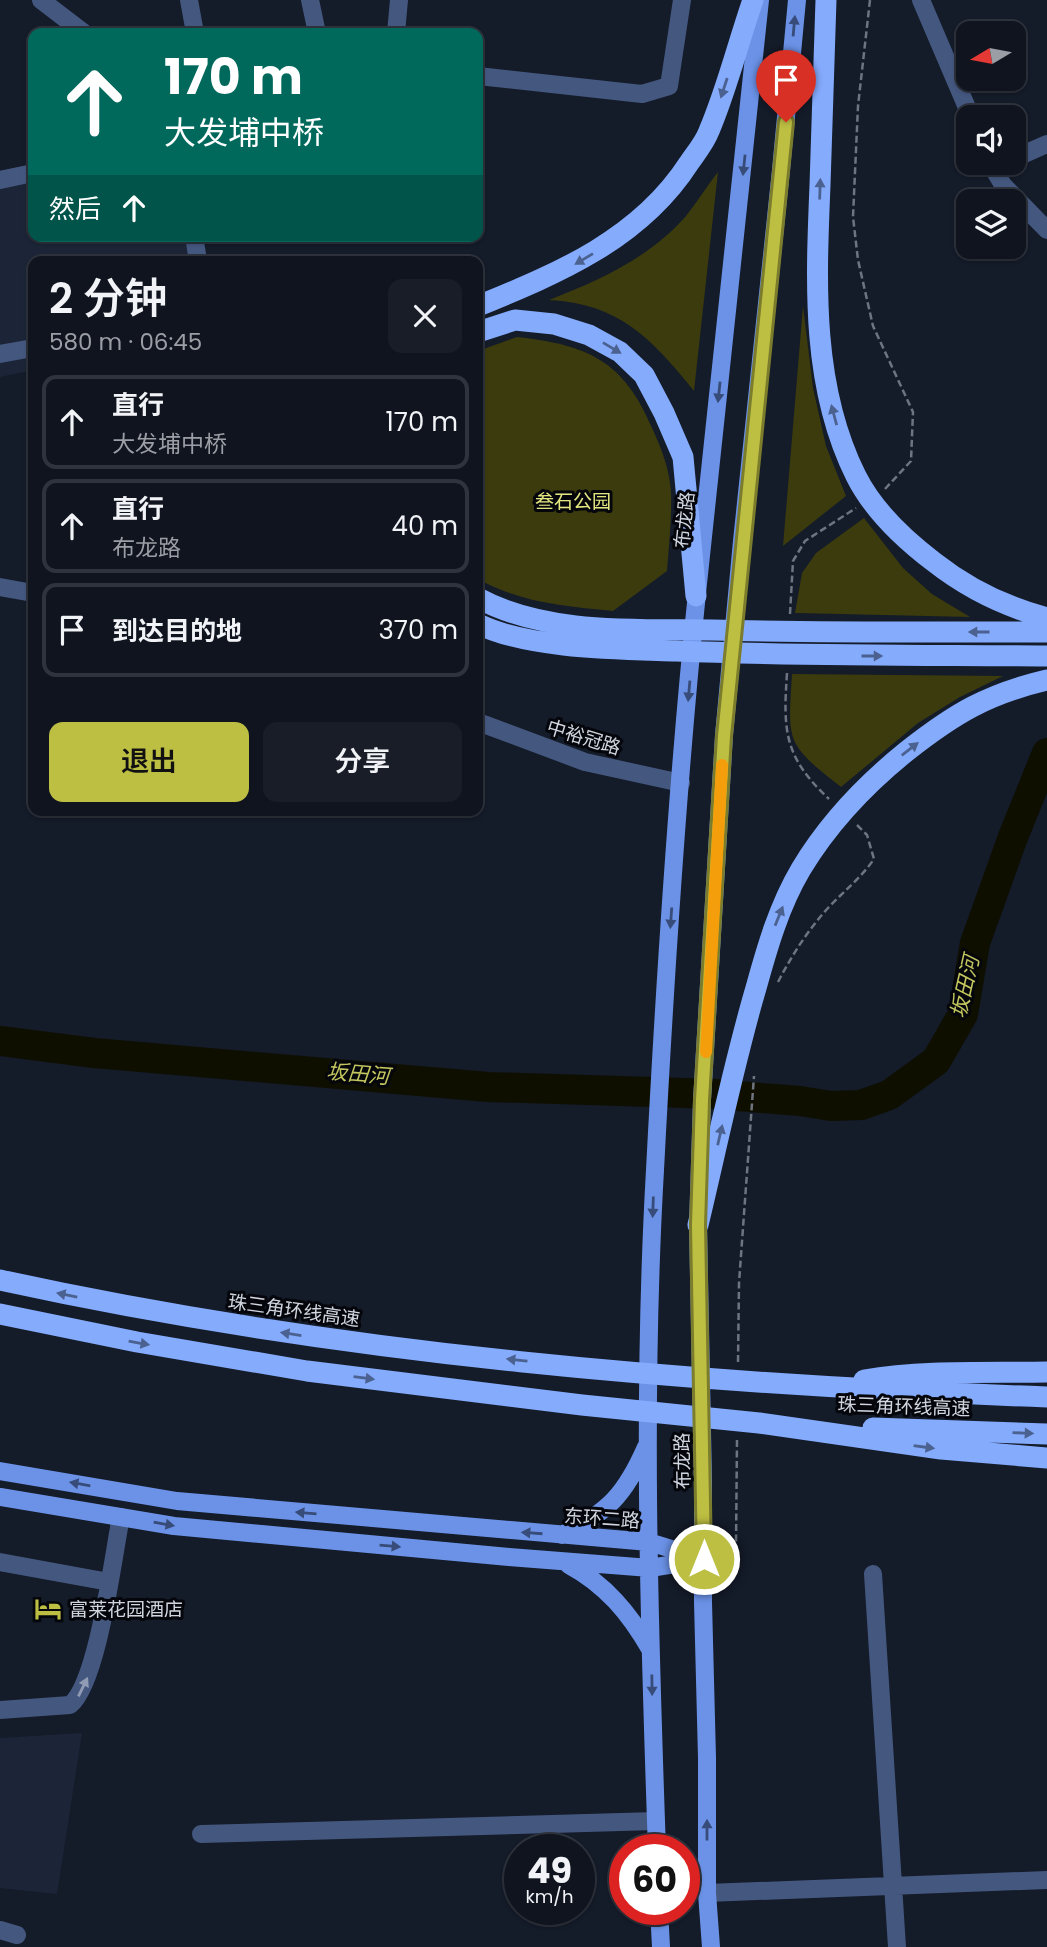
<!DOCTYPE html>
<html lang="zh">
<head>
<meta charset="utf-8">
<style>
  body { margin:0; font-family:Poppins,"Noto Sans SC",sans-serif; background:#181d28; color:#f1f3f6; height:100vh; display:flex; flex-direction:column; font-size:26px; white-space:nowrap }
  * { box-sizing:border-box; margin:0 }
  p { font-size:23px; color:#9b9ea4 }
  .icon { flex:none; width:38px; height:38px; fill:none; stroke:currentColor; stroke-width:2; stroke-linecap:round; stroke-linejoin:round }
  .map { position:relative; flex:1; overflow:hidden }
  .details { position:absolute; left:28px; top:256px; width:455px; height:560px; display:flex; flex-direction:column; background:#0f141f; border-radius:14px; box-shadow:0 2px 5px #0004,0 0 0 2px #2f333d }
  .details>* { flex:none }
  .hud { position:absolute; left:28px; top:28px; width:455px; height:214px; border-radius:14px; box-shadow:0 2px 5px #0004,0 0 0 2px #2f333d; background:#00695c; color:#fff; overflow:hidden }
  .needle { width:46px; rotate:260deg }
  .fabs { position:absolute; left:956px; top:21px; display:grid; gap:14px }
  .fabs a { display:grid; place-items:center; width:70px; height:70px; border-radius:14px; background:#0f141f; box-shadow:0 2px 5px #0004,0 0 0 2px #2f333d; font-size:35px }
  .speed { position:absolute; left:504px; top:1834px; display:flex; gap:14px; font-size:35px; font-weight:700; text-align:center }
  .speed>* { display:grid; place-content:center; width:91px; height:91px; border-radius:50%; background:#0f141f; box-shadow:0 2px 5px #0004,0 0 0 2px #2f333d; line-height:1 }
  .speed small { font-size:18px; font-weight:400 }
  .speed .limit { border:10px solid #d22; background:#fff; color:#111 }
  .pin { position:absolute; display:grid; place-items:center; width:60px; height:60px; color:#fff; margin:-72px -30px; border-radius:50% 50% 50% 0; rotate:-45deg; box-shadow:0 0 7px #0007 }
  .pin .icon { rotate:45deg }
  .me { position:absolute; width:77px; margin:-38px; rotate:0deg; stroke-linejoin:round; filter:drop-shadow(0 0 5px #0008) }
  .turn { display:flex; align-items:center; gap:24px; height:147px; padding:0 21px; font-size:32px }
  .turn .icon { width:91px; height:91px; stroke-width:2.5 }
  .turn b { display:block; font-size:49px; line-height:60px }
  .then { display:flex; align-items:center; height:66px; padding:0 21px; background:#0003; gap:14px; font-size:26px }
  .round { display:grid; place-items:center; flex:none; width:74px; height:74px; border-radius:14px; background:#181d28 }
  .summary { display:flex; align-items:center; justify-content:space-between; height:119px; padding:0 21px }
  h1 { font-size:42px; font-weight:600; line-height:52px }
  .button { display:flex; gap:14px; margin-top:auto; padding:14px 21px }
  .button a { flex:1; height:80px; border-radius:14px; background:#bdbf43; color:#111; font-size:28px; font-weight:600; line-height:80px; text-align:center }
  .button a+a { background:#181d28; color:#f1f3f6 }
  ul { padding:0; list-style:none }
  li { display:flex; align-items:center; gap:21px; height:94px; margin:0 14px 10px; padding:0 7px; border:4px solid #2f333d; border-radius:14px }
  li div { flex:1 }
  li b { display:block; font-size:26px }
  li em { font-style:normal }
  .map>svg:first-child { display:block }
  .built { fill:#1c2537 }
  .green { fill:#3b3b0d }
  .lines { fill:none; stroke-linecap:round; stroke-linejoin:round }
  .river { stroke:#0f0f00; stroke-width:30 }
  .path { stroke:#6e7480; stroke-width:2.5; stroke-dasharray:7 3.5; stroke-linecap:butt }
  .minor { stroke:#44577f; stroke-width:18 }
  .major { stroke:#6b92e7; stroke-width:18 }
  .highway { stroke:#85abfd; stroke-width:21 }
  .oneway { fill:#384c79 }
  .oneway2 { fill:#4b6190 }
  .oneway3 { fill:#919cb4 }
  .route-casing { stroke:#7b7c2c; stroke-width:18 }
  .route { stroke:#bdbf43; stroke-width:12 }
  .slow { stroke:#f59e0b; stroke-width:12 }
  .labels { text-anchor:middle; stroke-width:6; stroke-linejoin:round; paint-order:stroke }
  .park-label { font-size:19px; fill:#e4e780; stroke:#04060b }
  .street-label { font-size:19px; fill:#d0d5df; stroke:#04060b }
  .poi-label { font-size:19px; fill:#d0d5df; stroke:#04060b; text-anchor:start }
  .water-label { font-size:21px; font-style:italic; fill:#c3c65e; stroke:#04060b }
</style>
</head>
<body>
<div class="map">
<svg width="1047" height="1947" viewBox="0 0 1047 1947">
  <rect width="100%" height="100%" fill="#141b29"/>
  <path class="built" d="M33 164V236H203L208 261H33V370L0 377V171Z
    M82 1733 57 1894 0 1888V1738Z"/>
  <path class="green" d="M718 172 694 391C653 340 619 303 549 300 600 280 649 258 686 216 697 202 707 186 718 172Z
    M803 306 813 388 826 446 846 496 783 546Z
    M517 337C589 345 624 361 653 430 662 450 669 468 671 491 672 517 669 545 667 571L613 611C563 606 522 603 478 579V351Z
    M864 518 903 568 932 594 970 617 795 613 802 573 816 553Z
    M792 674 1003 676 960 697 918 723 841 787C785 743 788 743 792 674Z"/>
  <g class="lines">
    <path class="river" d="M0 1041 94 1053 488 1087 716 1094
      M738 1096 800 1101 831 1106 861 1105 889 1095 936 1061 963 1014 975 943 1013 837 1047 753"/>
    <path class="path" d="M870 0 858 106 853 217 858 260 873 326 913 412 911 461 885 489
      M790 614 793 561 805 541 856 508
      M787 673C783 731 784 757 829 799
      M778 982C792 955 808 930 828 908 844 891 861 878 874 859L867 835 857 825
      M738 1362 739 1283 754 1076
      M720 1552 736 1545 737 1439"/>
    <path class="minor" d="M41 0 84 33
      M189 0 195 33
      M310 0 317 33
      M921 0 971 117
      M396 33 399 0
      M478 76 642 94 669 86 682 0
      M1013 159 1047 144
      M990 163 1003 185 1047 230
      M0 180 33 173
      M194 236 198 261
      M0 354 33 348
      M0 587 33 593
      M478 722 585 762 681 783
      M0 1562 109 1582
      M873 1574 897 1947
      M0 1710 70 1705C98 1683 113 1556 121 1517
      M201 1834 656 1821
      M707 1893 1047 1880
      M0 1930 17 1935"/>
    <path class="major" d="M0 1471 177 1501 649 1542 704 1559
      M0 1497 174 1526 509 1557 650 1568 700 1560
      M562 1535C608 1512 625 1495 646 1447
      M569 1565C606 1585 629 1613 650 1649
      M657 1850C649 1623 642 1396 655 1170 665 978 677 785 697 593 717 395 740 198 760 0
      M659 1909 661 1947
      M711 1947 707 1893V1758L703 1602V1481L698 1225 702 1100 724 735 742 541 781 170 797 0"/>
    <path class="highway" d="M826 0C824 62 822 123 820 185 816 283 811 386 856 476 873 510 905 540 934 562 967 588 1006 607 1047 618
      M478 306C559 273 640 239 689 163 696 153 705 142 709 131 727 89 738 43 753 0
      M478 332 515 320 554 324 589 335 620 352 644 375 664 413 683 457 696 596
      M478 598C546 635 637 629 712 630 824 633 935 632 1047 632
      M478 624C529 649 619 649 676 651 800 656 923 655 1047 656
      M698 1225C717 1146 733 1066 756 988 767 948 779 906 801 869 828 824 866 784 907 751 954 714 987 694 1047 680
      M0 1280C343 1355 696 1384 1047 1397
      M0 1314 137 1342 307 1371 582 1405 759 1423 941 1449 1047 1458
      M864 1380C924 1370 986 1373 1047 1372
      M873 1428 1047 1434"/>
  </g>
  <defs><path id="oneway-solid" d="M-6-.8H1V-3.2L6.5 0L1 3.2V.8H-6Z" transform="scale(1.75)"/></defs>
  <g class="oneway">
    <use href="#oneway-solid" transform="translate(794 26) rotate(-85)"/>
    <use href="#oneway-solid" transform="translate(744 165) rotate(96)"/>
    <use href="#oneway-solid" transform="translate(719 392) rotate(96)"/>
    <use href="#oneway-solid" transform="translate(689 691) rotate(95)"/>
    <use href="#oneway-solid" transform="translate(671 918) rotate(94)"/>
    <use href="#oneway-solid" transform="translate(653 1207) rotate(92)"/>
    <use href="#oneway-solid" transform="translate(80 1484) rotate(-170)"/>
    <use href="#oneway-solid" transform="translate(306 1513) rotate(-175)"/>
    <use href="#oneway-solid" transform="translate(164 1524) rotate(10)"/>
    <use href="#oneway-solid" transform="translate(532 1533) rotate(-176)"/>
    <use href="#oneway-solid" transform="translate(390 1546) rotate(5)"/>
    <use href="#oneway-solid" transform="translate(652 1685) rotate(89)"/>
    <use href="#oneway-solid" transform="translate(707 1830) rotate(-90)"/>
  </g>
  <g class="oneway2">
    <use href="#oneway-solid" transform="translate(724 88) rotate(108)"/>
    <use href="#oneway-solid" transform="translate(820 189) rotate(-88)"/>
    <use href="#oneway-solid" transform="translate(584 259) rotate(149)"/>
    <use href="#oneway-solid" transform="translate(612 348) rotate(31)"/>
    <use href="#oneway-solid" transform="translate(834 415) rotate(-105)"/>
    <use href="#oneway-solid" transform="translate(979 632) rotate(180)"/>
    <use href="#oneway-solid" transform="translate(872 656)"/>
    <use href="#oneway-solid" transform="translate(910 749) rotate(-38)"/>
    <use href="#oneway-solid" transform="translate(779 916) rotate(-68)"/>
    <use href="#oneway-solid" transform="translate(720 1135) rotate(-77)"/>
    <use href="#oneway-solid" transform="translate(67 1295) rotate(-168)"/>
    <use href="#oneway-solid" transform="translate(291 1334) rotate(-171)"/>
    <use href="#oneway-solid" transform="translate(139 1343) rotate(10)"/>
    <use href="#oneway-solid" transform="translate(517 1360) rotate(-174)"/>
    <use href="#oneway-solid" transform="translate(364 1378) rotate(7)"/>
    <use href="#oneway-solid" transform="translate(1023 1433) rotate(2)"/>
    <use href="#oneway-solid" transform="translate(924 1447) rotate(8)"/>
  </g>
  <use class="oneway3" href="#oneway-solid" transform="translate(83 1687) rotate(-64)"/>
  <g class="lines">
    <g class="route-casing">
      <path id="route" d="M704 1559 698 1225 702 1100 724 736 786 122"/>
    </g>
    <use href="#route" class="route"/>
    <path class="slow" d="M706 1052 722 765"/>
  </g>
  <defs>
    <g id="hotel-bare" transform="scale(2.1)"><path d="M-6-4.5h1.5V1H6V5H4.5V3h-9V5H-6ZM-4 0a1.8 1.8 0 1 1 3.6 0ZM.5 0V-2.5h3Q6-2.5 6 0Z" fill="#bdbf43" stroke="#04060b" stroke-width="2.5" paint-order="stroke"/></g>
  </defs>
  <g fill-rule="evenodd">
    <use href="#hotel-bare" x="48" y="1609"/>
  </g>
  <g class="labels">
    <g class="park-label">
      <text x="573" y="508">叁石公园</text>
    </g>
    <g class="street-label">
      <text transform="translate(684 520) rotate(-84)" y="7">布龙路</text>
      <text transform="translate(584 737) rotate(17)" y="7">中裕冠路</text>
      <text transform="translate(294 1310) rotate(8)" y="7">珠三角环线高速</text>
      <text transform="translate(904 1406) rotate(2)" y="7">珠三角环线高速</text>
      <text transform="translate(682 1461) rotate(-91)" y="7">布龙路</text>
      <text transform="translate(602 1518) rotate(4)" y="7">东环二路</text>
    </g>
    <g class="poi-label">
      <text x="69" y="1616">富莱花园酒店</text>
    </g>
    <g class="water-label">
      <text transform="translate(965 987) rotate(-77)" y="7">坂田河</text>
      <text transform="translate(358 1074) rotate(5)" y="7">坂田河</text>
    </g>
  </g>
</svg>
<div class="fabs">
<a><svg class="needle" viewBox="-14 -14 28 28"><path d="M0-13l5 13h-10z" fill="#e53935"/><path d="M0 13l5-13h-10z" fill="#9b9ea4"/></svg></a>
<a><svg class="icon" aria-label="sound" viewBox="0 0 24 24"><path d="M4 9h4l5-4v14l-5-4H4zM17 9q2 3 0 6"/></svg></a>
<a><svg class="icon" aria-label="layers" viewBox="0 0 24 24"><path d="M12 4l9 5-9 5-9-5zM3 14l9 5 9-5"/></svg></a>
</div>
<div class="speed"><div>49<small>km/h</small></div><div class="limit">60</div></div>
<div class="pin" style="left:786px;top:122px;background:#d93025"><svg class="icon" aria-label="arrive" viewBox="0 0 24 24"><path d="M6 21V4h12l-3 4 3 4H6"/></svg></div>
<svg class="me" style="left:704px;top:1559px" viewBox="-20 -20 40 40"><circle r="17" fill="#bdbf43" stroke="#fff" stroke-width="3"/><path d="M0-11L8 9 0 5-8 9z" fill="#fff"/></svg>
<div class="hud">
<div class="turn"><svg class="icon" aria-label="ahead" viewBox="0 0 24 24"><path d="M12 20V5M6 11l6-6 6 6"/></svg><div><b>170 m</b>大发埔中桥</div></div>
<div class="then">然后<svg class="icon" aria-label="ahead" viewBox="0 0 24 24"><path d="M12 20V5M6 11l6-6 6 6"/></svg></div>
</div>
<section class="details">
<div class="summary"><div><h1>2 分钟</h1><p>580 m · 06:45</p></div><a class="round"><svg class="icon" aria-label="close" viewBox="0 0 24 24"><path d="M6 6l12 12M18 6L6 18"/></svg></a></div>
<ul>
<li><svg class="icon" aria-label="ahead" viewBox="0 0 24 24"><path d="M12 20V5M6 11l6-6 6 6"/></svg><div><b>直行</b><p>大发埔中桥</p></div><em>170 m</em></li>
<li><svg class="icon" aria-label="ahead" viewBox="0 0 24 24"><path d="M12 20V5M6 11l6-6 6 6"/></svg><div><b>直行</b><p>布龙路</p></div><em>40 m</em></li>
<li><svg class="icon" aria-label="arrive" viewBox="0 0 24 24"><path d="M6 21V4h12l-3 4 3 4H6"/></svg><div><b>到达目的地</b></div><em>370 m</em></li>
</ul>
<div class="button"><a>退出</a><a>分享</a></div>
</section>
</div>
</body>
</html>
